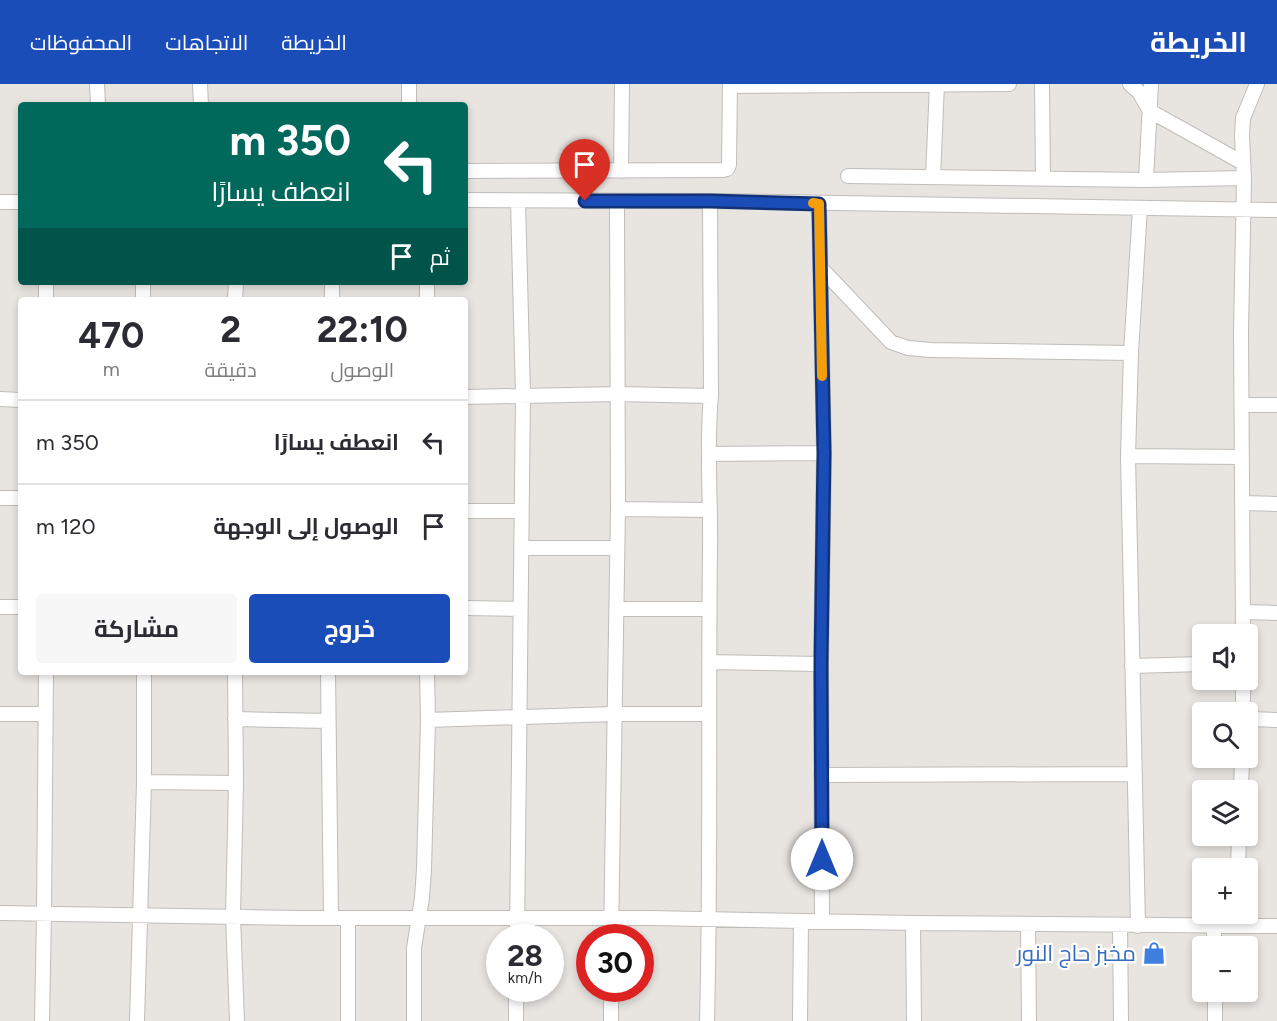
<!DOCTYPE html>
<html lang="ar">
<head>
<meta charset="utf-8">
<style>
  body { margin:0; font-family:Figtree,Cairo,sans-serif; background:#f7f7f7; color:#2b2b33; direction:rtl; height:100vh; display:flex; flex-direction:column; font-size:22px; white-space:nowrap }
  * { box-sizing:border-box; margin:0 }
  p { font-size:20px; color:#7c7c81 }
  .icon { flex:none; width:33px; height:33px; fill:none; stroke:currentColor; stroke-width:2; stroke-linecap:round; stroke-linejoin:round }
  .map { position:relative; flex:1; overflow:hidden; direction:ltr }
  .drawer { position:absolute; left:18px; top:213px; width:450px; height:378px; display:flex; flex-direction:column; background:#fff; border-radius:6px; box-shadow:0 3px 9px #0003; direction:rtl }
  .drawer>* { flex:none }
  .hud { position:absolute; left:18px; top:18px; width:450px; height:183px; border-radius:6px; box-shadow:0 3px 9px #0003; direction:rtl; background:#00695c; color:#fff; overflow:hidden }
  .controls { position:absolute; left:1192px; top:540px; display:grid; gap:12px }
  .controls a { display:grid; place-items:center; width:66px; height:66px; border-radius:6px; background:#fff; box-shadow:0 3px 9px #0003; font-size:30px }
  .speed { position:absolute; left:486px; top:840px; display:flex; gap:12px; font-size:30px; font-weight:700; text-align:center }
  .speed>* { display:grid; place-content:center; width:78px; height:78px; border-radius:50%; background:#fff; box-shadow:0 3px 9px #0003; line-height:1 }
  .speed small { font-size:15px; font-weight:400 }
  .speed .limit { border:9px solid #d22; background:#fff; color:#111 }
  .pin { position:absolute; display:grid; place-items:center; width:51px; height:51px; color:#fff; margin:-62px -26px; border-radius:50% 50% 50% 0; rotate:-45deg; box-shadow:0 0 6px #0007 }
  .pin .icon { rotate:45deg }
  .me { position:absolute; width:66px; margin:-33px; rotate:0deg; stroke-linejoin:round; filter:drop-shadow(0 0 4px #0008) }
  .turn { display:flex; align-items:center; gap:21px; height:126px; padding:0 18px; font-size:27px }
  .turn .icon { width:78px; height:78px; stroke-width:2.5 }
  .turn b { display:block; font-size:42px; line-height:51px }
  .then { display:flex; align-items:center; height:57px; padding:0 18px; background:#0003; gap:12px; font-size:22px }
  .eta { display:flex; justify-content:space-evenly; align-items:center; height:102px; text-align:center }
  .eta b { font-size:36px; font-weight:700; line-height:42px }
  .action { display:flex; gap:12px; margin-top:auto; padding:12px 18px }
  .action a { flex:1; height:69px; border-radius:6px; background:#1b4db9; color:#fff; font-size:24px; font-weight:700; line-height:69px; text-align:center }
  .action a+a { background:#f7f7f7; color:#2b2b33 }
  ul { padding:0; list-style:none }
  li { display:flex; align-items:center; gap:18px; height:84px; padding:0 18px; border-top:2px solid #e1e1e2 }
  li div { flex:1 }
  li b { display:block; font-size:22px }
  li em { font-style:normal }
  header { display:flex; align-items:center; gap:36px; box-sizing:border-box; height:84px; padding:0 30px; background:#1b4db9; color:#fff }
  header strong { font-size:28px }
  nav { display:flex; gap:33px; margin-inline-start:auto; font-size:21px }
  .map>svg:first-child { display:block }
  .lines { fill:none; stroke-linecap:round; stroke-linejoin:round }
  .minor-casing { stroke:#c0bdb9; stroke-width:16 }
  .minor { stroke:#fff; stroke-width:14 }
  .route-casing { stroke:#123278; stroke-width:15 }
  .route { stroke:#1b4db9; stroke-width:10 }
  .slow { stroke:#f59e0b; stroke-width:10 }
  .labels { text-anchor:middle; stroke-width:4.5; stroke-linejoin:round; paint-order:stroke }
  .shop-label { font-size:22px; fill:#366cbe; stroke:#fff; text-anchor:end }
</style>
</head>
<body>
<header>
<strong>الخريطة</strong>
<nav><a>الخريطة</a><a>الاتجاهات</a><a>المحفوظات</a></nav>
</header>
<div class="map">
<svg width="1277" height="937" viewBox="0 0 1277 937">
  <rect width="100%" height="100%" fill="#e8e4e0"/>
  <g class="lines">
    <g class="minor-casing">
      <path id="minor" d="M97 0 98 21
        M200 0 201 21
        M1042 0 1043 95
        M1130 0 1139 8 1150 27 1243 79
        M730 2 1009 0
        M409 21V0
        M465 87 723 86 727 85 729 81 730 0
        M621 87 622 0
        M848 92 1146 96 1244 94
        M933 93 937 0
        M1146 96 1151 0
        M465 116 710 117 1277 126
        M0 118H21
        M819 120 824 369 821 580 822 837
        M820 183 891 258 908 264 931 266 1131 269
        M46 198V216
        M143 198V216
        M235 216 236 198
        M332 216V198
        M427 216V198
        M465 313 617 310 711 312
        M0 315 21 316
        M1243 321H1277
        M709 370 824 369
        M1128 372 1242 373
        M0 414H21
        M1242 419 1277 420
        M618 425 710 426
        M465 427H520
        M521 464H616
        M0 523H21
        M465 524 520 525
        M616 525H709
        M1243 528 1277 529
        M1243 550 1241 247 1244 94 1242 52 1243 34 1257 0
        M709 578 821 580
        M1132 582 1203 580
        M235 588 236 699 233 832 237 937
        M328 588 331 834
        M1243 596V628
        M0 630H45
        M235 635 328 637
        M1248 635 1277 636
        M428 636 614 630H709
        M821 691 1135 690
        M144 698 236 699
        M1241 706 1242 674
        M1238 784 1239 752
        M0 829 299 834H650L913 839 1277 842
        M913 839 914 937
        M1028 841 1029 937
        M1120 841 1121 937
        M1214 841V862
        M1138 842 1128 372 1131 269 1140 124
        M517 854 523 311 518 117
        M611 854 618 425 617 117
        M1215 908V937
        M42 937 44 830 46 588
        M137 937 144 698V588
        M348 937V834
        M414 937V864L422 814 424 785 428 636 427 588
        M516 937V904
        M611 937V904
        M707 937C711 780 708 624 710 467 711 415 706 363 711 312L710 117
        M800 937 801 837"/>
    </g>
    <use href="#minor" class="minor"/>
  </g>
  <g class="lines">
    <g class="route-casing">
      <path id="route" d="M585 117H710L819 120 824 369 821 580 822 775"/>
    </g>
    <use href="#route" class="route"/>
    <path class="slow" d="M813 119 819 120 822 292"/>
  </g>
  <defs>
    <g id="shop-bare" transform="scale(1.8)"><path d="M-5-2.5h2.3a2.7 3.5 0 0 1 5.4 0H5L5.5 6h-11ZM-1.5-2.5h3a1.5 2.3 0 0 0-3 0Z" fill="#3f7fe0" stroke="#fff" stroke-width="2.5" paint-order="stroke"/></g>
  </defs>
  <g fill-rule="evenodd">
    <use href="#shop-bare" x="1154" y="869"/>
  </g>
  <g class="labels">
    <g class="shop-label">
      <text x="1136" y="877">مخبز حاج النور</text>
    </g>
  </g>
</svg>
<div class="controls">
<a><svg class="icon" aria-label="sound" viewBox="0 0 24 24"><path d="M4 9h4l5-4v14l-5-4H4zM17 9q2 3 0 6"/></svg></a>
<a><svg class="icon" aria-label="search" viewBox="0 0 24 24"><circle cx="10" cy="10" r="6"/><path d="M15 15l6 6"/></svg></a>
<a><svg class="icon" aria-label="layers" viewBox="0 0 24 24"><path d="M12 4l9 5-9 5-9-5zM3 14l9 5 9-5"/></svg></a>
<a>+</a>
<a>−</a>
</div>
<div class="speed"><div>28<small>km/h</small></div><div class="limit">30</div></div>
<div class="pin" style="left:585px;top:117px;background:#d93025"><svg class="icon" aria-label="arrive" viewBox="0 0 24 24"><path d="M6 21V4h12l-3 4 3 4H6"/></svg></div>
<svg class="me" style="left:822px;top:775px" viewBox="-20 -20 40 40"><circle r="19" fill="#fff"/><path d="M0-13L10 11 0 6-10 11z" fill="#1b4db9"/></svg>
<div class="hud">
<div class="turn"><svg class="icon" aria-label="left" viewBox="0 0 24 24"><path d="M17 20v-9H6M10 6l-5 5 5 5"/></svg><div><b>350 m</b>انعطف يسارًا</div></div>
<div class="then">ثم<svg class="icon" aria-label="arrive" viewBox="0 0 24 24"><path d="M6 21V4h12l-3 4 3 4H6"/></svg></div>
</div>
<section class="drawer">
<div class="eta">
<div><b>22:10</b><p>الوصول</p></div>
<div><b>2</b><p>دقيقة</p></div>
<div><b>470</b><p>m</p></div>
</div>
<ul>
<li><svg class="icon" aria-label="left" viewBox="0 0 24 24"><path d="M17 20v-9H6M10 6l-5 5 5 5"/></svg><div><b>انعطف يسارًا</b></div><em>350 m</em></li>
<li><svg class="icon" aria-label="arrive" viewBox="0 0 24 24"><path d="M6 21V4h12l-3 4 3 4H6"/></svg><div><b>الوصول إلى الوجهة</b></div><em>120 m</em></li>
</ul>
<div class="action"><a>خروج</a><a>مشاركة</a></div>
</section>
</div>
</body>
</html>
